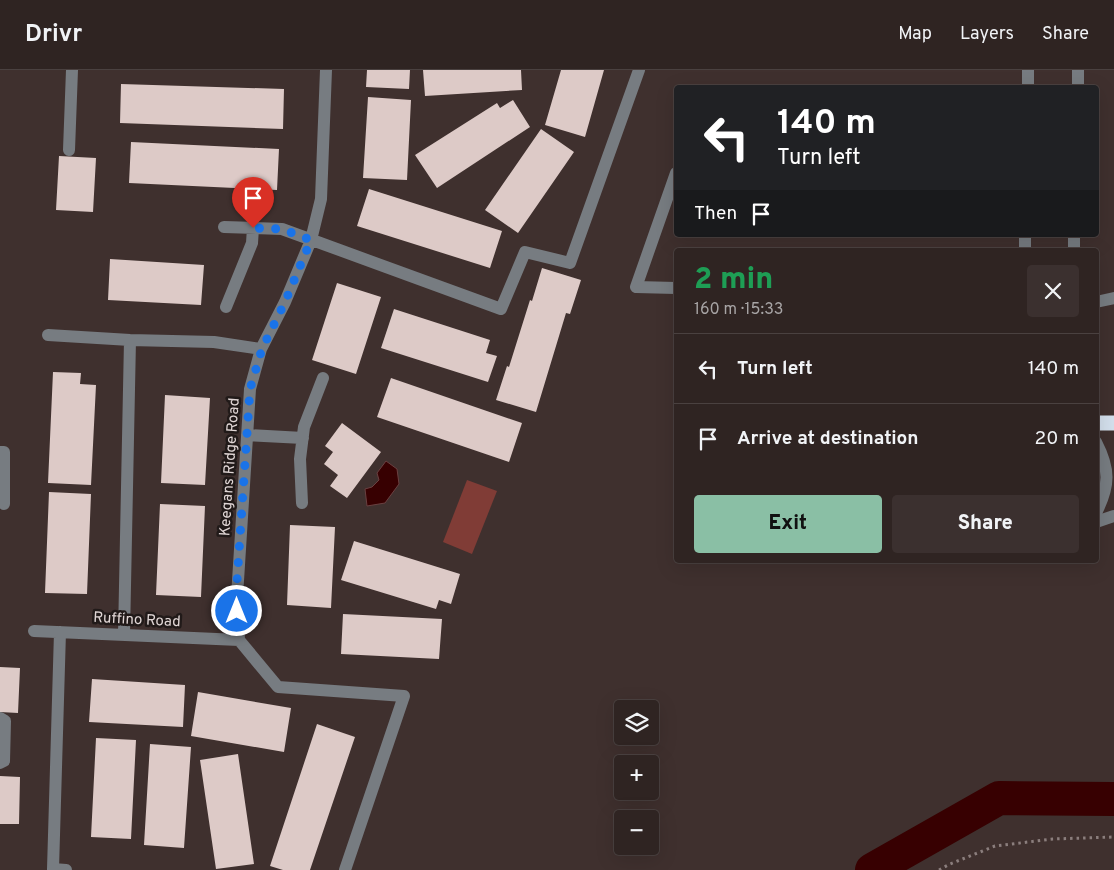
<!DOCTYPE html>
<html lang="en">
<head>
<meta charset="utf-8">
<style>
  body { margin:0; font-family:Overpass,sans-serif; background:#3b302f; color:#f1f3f6; height:100vh; display:flex; flex-direction:column; font-size:19px; white-space:nowrap }
  * { box-sizing:border-box; margin:0 }
  p { font-size:16px; color:#a7a4a5 }
  .icon { flex:none; width:28px; height:28px; fill:none; stroke:currentColor; stroke-width:2; stroke-linecap:round; stroke-linejoin:round }
  .map { position:relative; flex:1; overflow:hidden }
  .panel { position:absolute; left:674px; top:178px; width:425px; height:315px; display:flex; flex-direction:column; background:#2f2422; border-radius:5px; box-shadow:0 5px 20px #0002,0 0 0 1px #4a4140 }
  .panel>* { flex:none }
  .banner { position:absolute; left:674px; top:15px; width:425px; height:152px; border-radius:5px; box-shadow:0 5px 20px #0002,0 0 0 1px #4a4140; background:#202124; color:#fff; overflow:hidden }
  .fabs { position:absolute; left:614px; top:630px; display:grid; gap:10px }
  .fabs a { display:grid; place-items:center; width:45px; height:45px; border-radius:5px; background:#2f2422; box-shadow:0 5px 20px #0002,0 0 0 1px #4a4140; font-size:25px }
  .pin { position:absolute; display:grid; place-items:center; width:42px; height:42px; color:#fff; margin:-51px -21px; border-radius:50% 50% 50% 0; rotate:-45deg; box-shadow:0 0 5px #0007 }
  .pin .icon { rotate:45deg }
  .me { position:absolute; width:55px; margin:-28px; rotate:0deg; stroke-linejoin:round; filter:drop-shadow(0 0 4px #0008) }
  .turn { display:flex; align-items:center; gap:18px; height:105px; padding:0 20px; font-size:22px }
  .turn .icon { width:65px; height:65px; stroke-width:2.5 }
  .turn b { display:block; font-size:35px; line-height:42px }
  .then { display:flex; align-items:center; height:48px; padding:0 20px; background:#0003; gap:10px; font-size:19px }
  .round { display:grid; place-items:center; flex:none; width:52px; height:52px; border-radius:5px; background:#3b302f }
  .headline { display:flex; align-items:center; justify-content:space-between; height:85px; padding:0 20px }
  h1 { font-size:30px; font-weight:800; line-height:38px; color:#1e9e55 }
  .primary-button { display:flex; gap:10px; margin-top:auto; padding:10px 20px }
  .primary-button a { flex:1; height:58px; border-radius:5px; background:#8abfa5; color:#111; font-size:20px; font-weight:800; line-height:58px; text-align:center }
  .primary-button a+a { background:#3b302f; color:#f1f3f6 }
  ul { padding:0; list-style:none }
  li { display:flex; align-items:center; gap:15px; height:70px; padding:0 20px; border-top:1px solid #4a4140 }
  li div { flex:1 }
  li b { display:block; font-size:19px }
  li em { font-style:normal }
  header { display:flex; align-items:center; gap:30px; box-sizing:border-box; height:70px; padding:0 25px; background:#2f2422; border-bottom:1px solid #4a4140 }
  header strong { font-size:24px }
  nav { display:flex; gap:28px; margin-inline-start:auto; font-size:18px }
  .map>svg:first-child { display:block }
  .green { fill:#803c36 }
  .water { fill:#370001; stroke:#6a4041 }
  .lines { fill:none; stroke-linecap:round; stroke-linejoin:round }
  .river { stroke:#370001; stroke-width:34 }
  .building { fill:#ddcac7 }
  .path { stroke:#8b7e7d; stroke-width:3; stroke-dasharray:2.5 4; stroke-linecap:butt }
  .minor { stroke:#777c81; stroke-width:12 }
  .highway { stroke:#d3dfec; stroke-width:15 }
  .route { stroke:#1a73e8; stroke-width:9; stroke-dasharray:0 16.2 }
  .labels { text-anchor:middle; stroke-width:5; stroke-linejoin:round; paint-order:stroke }
  .street-label { font-size:15px; fill:#e0d6d5; stroke:#211a19 }
</style>
</head>
<body>
<header>
<strong>Drivr</strong>
<nav><a>Map</a><a>Layers</a><a>Share</a></nav>
</header>
<div class="map">
<svg width="1114" height="800" viewBox="0 0 1114 800">
  <rect width="100%" height="100%" fill="#3f302e"/>
  <path class="green" d="M467 410 497 421 472 484 443 472Z"/>
  <path class="water" d="M386 391 397 399 399 414 385 433 367 436 365 419 372 417 379 410 377 403Z"/>
  <g class="lines">
    <path class="river" d="M872 800 999 728 1114 729"/>
  </g>
  <path class="building" d="M367 0H410L409 19 366 17Z
    M423 0H521L522 20 425 26Z
    M561 0H604L585 67 545 55Z
    M121 14 284 19 283 59 120 53Z
    M368 27 411 30 407 110 363 108Z
    M513 30 530 57 437 118 415 85 497 33 500 38Z
    M541 59 574 82 518 163 485 140Z
    M131 72 279 79 277 120 129 113Z
    M59 86 96 88 93 142 56 140Z
    M369 119 502 161 490 198 357 156Z
    M110 189 204 195 201 235 108 230Z
    M542 198 581 210 570 244 566 243 536 342 496 330 507 296 509 297 530 230 532 231Z
    M337 213 381 227 356 304 312 290Z
    M394 239 490 270 486 283 497 286 488 312 381 278Z
    M53 302 81 303 80 314 96 315 91 415 48 413Z
    M391 308 522 353 509 392 377 347Z
    M165 325 210 328 205 415 161 413Z
    M342 353 381 382 347 428 330 416 338 405 324 394 333 382 325 376Z
    M49 422 91 424 87 524 45 523Z
    M160 434 205 436 201 527 156 525Z
    M290 455 335 457 331 538 287 535Z
    M354 471 460 504 451 534 439 530 436 539 341 510Z
    M343 544 442 549 439 589 341 584Z
    M0 597 20 598 18 643 0 642Z
    M92 609 185 615 183 657 89 652Z
    M198 622 291 638 284 682 191 666Z
    M317 654 355 667 310 800H283L270 796Z
    M96 668 136 670 131 769 91 767Z
    M150 674 191 677 184 778 144 775Z
    M238 684 254 794 216 799 200 690Z
    M0 706 20 707 19 754H0Z"/>
  <g class="lines">
    <path class="path" d="M939 800 950 794 995 776 1053 769 1114 767"/>
    <path class="minor" d="M1028 18V0
      M1078 18V0
      M69 80 72 0
      M676 103 636 217 676 218
      M224 157 282 159 501 239 525 182 570 193 639 0
      M1025 180V165
      M1074 180V165
      M1096 232 1114 228
      M226 237 252 173 253 158
      M48 265 130 270 214 272 261 279
      M247 365 303 368
      M1096 372C1110 399 1110 415 1096 443
      M0 382H4V434
      M302 433 300 389 304 357 323 308
      M1096 452 1114 446
      M34 561 239 570
      M60 562 53 799 66 800
      M124 565 130 270
      M239 570 237 527 250 319 261 279 285 232 311 170 321 129 326 0
      M239 570 278 617 404 626 345 800
      M0 648 5 651 4 691 0 693"/>
    <path class="highway" d="M1098 353H1114"/>
  </g>
  <g class="lines">
    <path class="route" d="M237 541 236 526 250 319 262 279 285 232 311 170 282 159 253 158"/>
  </g>
  <g class="labels">
    <g class="street-label">
      <text transform="translate(229 397) rotate(-86)" y="5">Keegans Ridge Road</text>
      <text transform="translate(137 549) rotate(3)" y="5">Ruffino Road</text>
    </g>
  </g>
</svg>
<div class="fabs">
<a><svg class="icon" aria-label="layers" viewBox="0 0 24 24"><path d="M12 4l9 5-9 5-9-5zM3 14l9 5 9-5"/></svg></a>
<a>+</a>
<a>−</a>
</div>
<div class="pin" style="left:253px;top:158px;background:#d93025"><svg class="icon" aria-label="arrive" viewBox="0 0 24 24"><path d="M6 21V4h12l-3 4 3 4H6"/></svg></div>
<svg class="me" style="left:237px;top:541px" viewBox="-20 -20 40 40"><circle r="17" fill="#1a73e8" stroke="#fff" stroke-width="3"/><path d="M0-11L8 9 0 5-8 9z" fill="#fff"/></svg>
<div class="banner">
<div class="turn"><svg class="icon" aria-label="left" viewBox="0 0 24 24"><path d="M17 20v-9H6M10 6l-5 5 5 5"/></svg><div><b>140 m</b>Turn left</div></div>
<div class="then">Then<svg class="icon" aria-label="arrive" viewBox="0 0 24 24"><path d="M6 21V4h12l-3 4 3 4H6"/></svg></div>
</div>
<section class="panel">
<div class="headline"><div><h1>2 min</h1><p>160 m · 15:33</p></div><a class="round"><svg class="icon" aria-label="close" viewBox="0 0 24 24"><path d="M6 6l12 12M18 6L6 18"/></svg></a></div>
<ul>
<li><svg class="icon" aria-label="left" viewBox="0 0 24 24"><path d="M17 20v-9H6M10 6l-5 5 5 5"/></svg><div><b>Turn left</b></div><em>140 m</em></li>
<li><svg class="icon" aria-label="arrive" viewBox="0 0 24 24"><path d="M6 21V4h12l-3 4 3 4H6"/></svg><div><b>Arrive at destination</b></div><em>20 m</em></li>
</ul>
<div class="primary-button"><a>Exit</a><a>Share</a></div>
</section>
</div>
</body>
</html>
